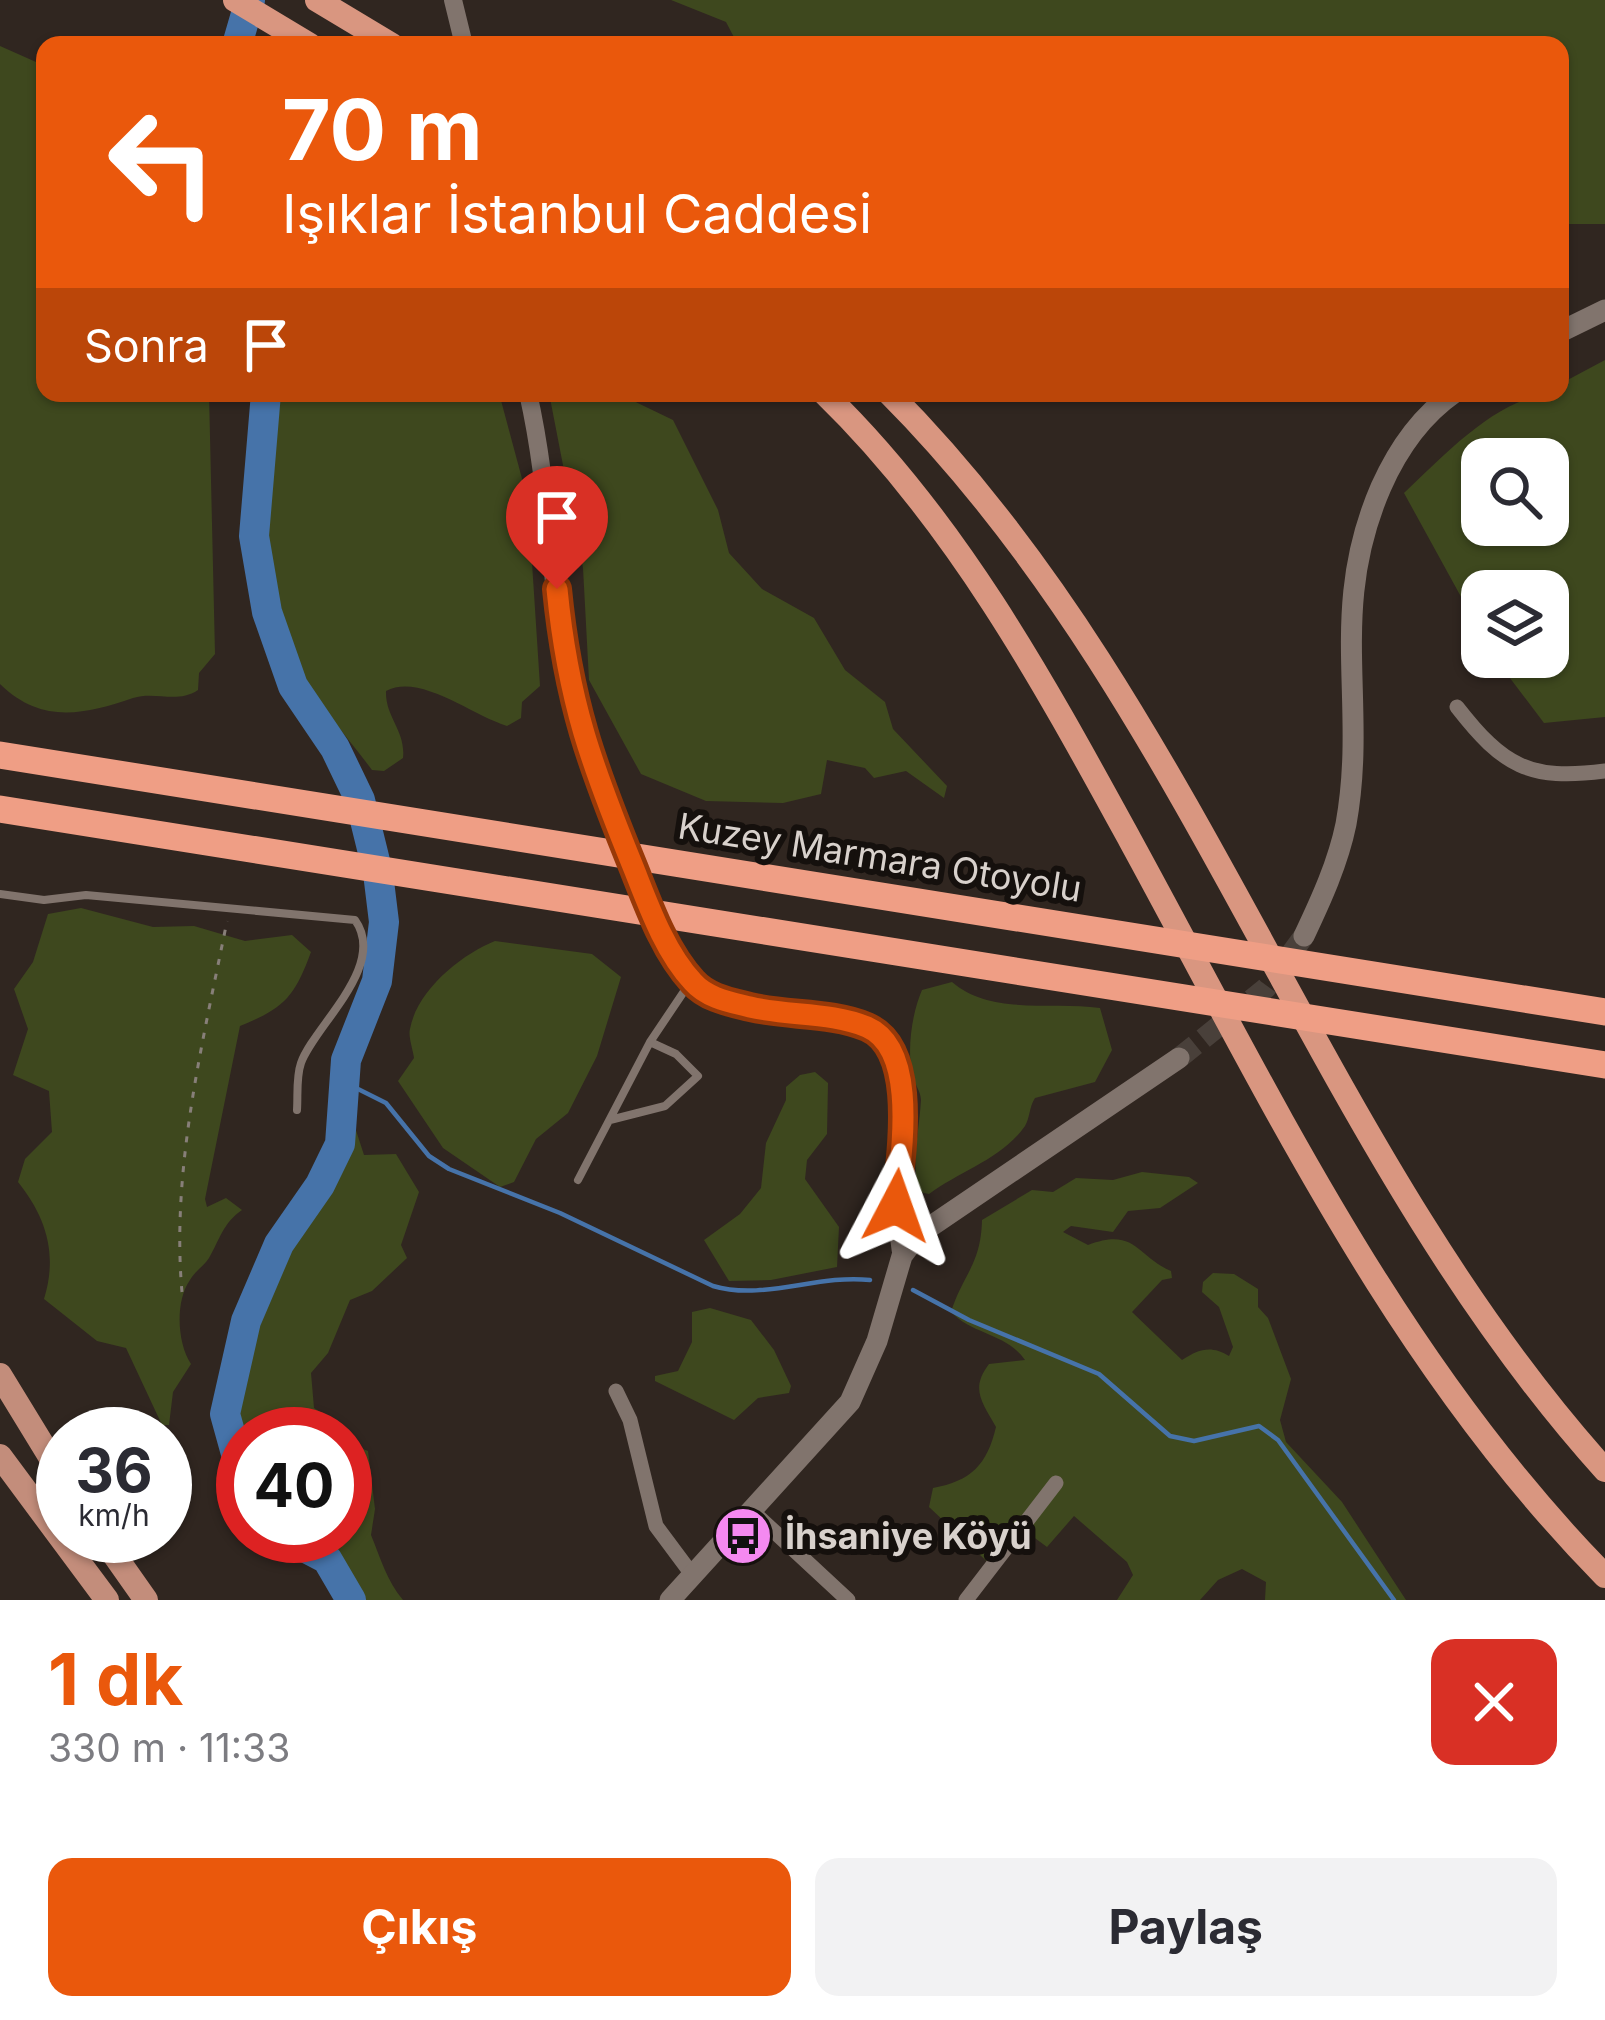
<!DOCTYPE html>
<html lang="tr">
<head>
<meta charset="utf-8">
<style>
  body { margin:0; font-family:Inter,sans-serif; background:#f2f2f3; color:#2b2b33; height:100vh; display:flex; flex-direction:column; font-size:45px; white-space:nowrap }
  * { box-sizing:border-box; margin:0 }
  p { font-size:39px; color:#7c7c81 }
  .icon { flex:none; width:66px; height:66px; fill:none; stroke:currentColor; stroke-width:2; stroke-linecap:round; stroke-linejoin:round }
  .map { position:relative; height:1600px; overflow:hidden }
  .panel { display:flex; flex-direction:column; background:#fff; flex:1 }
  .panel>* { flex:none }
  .guide { position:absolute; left:36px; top:36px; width:1533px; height:366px; border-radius:24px; box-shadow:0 3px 9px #0004; background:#ea580c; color:#fff; overflow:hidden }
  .controls { position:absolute; left:1461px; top:438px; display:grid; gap:24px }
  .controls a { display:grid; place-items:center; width:108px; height:108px; border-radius:24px; background:#fff; box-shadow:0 3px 9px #0004; font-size:60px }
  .speed { position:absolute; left:36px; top:1407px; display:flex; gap:24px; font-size:60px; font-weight:700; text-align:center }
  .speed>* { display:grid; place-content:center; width:156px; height:156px; border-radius:50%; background:#fff; box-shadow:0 3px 9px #0004; line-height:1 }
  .speed small { font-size:30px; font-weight:400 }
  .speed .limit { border:18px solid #d22; background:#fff; color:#111 }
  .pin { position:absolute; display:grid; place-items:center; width:102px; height:102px; color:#fff; margin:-123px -51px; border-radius:50% 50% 50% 0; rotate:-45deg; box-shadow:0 0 12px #0007 }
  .pin .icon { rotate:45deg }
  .me { position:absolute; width:132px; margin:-66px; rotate:4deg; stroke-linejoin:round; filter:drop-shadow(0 0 9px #0008) }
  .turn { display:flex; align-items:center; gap:42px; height:252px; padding:0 48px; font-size:54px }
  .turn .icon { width:156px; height:156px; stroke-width:2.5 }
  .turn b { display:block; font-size:84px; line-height:102px }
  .then { display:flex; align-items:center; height:114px; padding:0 48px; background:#0003; gap:24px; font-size:45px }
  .round { display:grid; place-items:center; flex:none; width:126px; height:126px; border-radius:24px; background:#f2f2f3 }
  .overview { display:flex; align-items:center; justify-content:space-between; height:204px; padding:0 48px }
  h1 { font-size:72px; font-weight:700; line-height:90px; color:#ea580c }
  .button { display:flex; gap:24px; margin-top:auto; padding:24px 48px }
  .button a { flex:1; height:138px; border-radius:24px; background:#ea580c; color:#fff; font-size:48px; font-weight:700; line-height:138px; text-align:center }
  .button a+a { background:#f2f2f3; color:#2b2b33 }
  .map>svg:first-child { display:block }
  .green { fill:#3e481e; fill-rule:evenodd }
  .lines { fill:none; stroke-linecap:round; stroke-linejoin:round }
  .stream { stroke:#4673a9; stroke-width:4.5 }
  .river { stroke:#4673a9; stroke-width:30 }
  .secondary-tunnel { stroke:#49403a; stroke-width:21; stroke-dasharray:21 10; stroke-linecap:butt }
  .path { stroke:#877f79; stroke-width:3; stroke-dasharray:6 9; stroke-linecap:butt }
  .service { stroke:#81746d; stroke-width:8 }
  .minor { stroke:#81746d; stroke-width:15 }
  .tertiary { stroke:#81746d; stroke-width:18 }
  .secondary { stroke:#81746d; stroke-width:21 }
  .primary { stroke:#c38d7b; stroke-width:24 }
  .trunk { stroke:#d99680; stroke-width:24 }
  .motorway { stroke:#ef9e85; stroke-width:27 }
  .route-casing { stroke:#983908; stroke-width:30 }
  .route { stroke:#ea580c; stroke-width:21 }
  .labels { text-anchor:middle; stroke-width:12; stroke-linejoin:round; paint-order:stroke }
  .street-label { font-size:36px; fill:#d8d1cc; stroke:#15100d }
  .poi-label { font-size:36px; font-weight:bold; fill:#d8d1cc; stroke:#15100d; text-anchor:start }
</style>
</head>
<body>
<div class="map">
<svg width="1605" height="1600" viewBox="0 0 1605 1600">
  <rect width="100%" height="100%" fill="#302620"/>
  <path class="green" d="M671 0H1605V224H1560V45H738L726 22Z
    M0 46 45 66V393H209L215 654 199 673 198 690C177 704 156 691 133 698 83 715 41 724 0 684Z
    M1605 360V717L1544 723 1494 657H1548V591H1482V635L1404 493C1445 455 1500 393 1560 393V384ZM1482 459H1548V525H1482Z
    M275 393H499L528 501 540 686 522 702 521 718 507 726C471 715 420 673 386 691 385 717 406 731 403 758L384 771 372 770C348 738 321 707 299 674 246 591 262 484 275 393Z
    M549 393H617L673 420 718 510 729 553 762 589 814 618 845 670 885 702 893 729 947 786 944 798 906 771 874 778 865 768 827 760 821 794 783 803 706 801 641 774 589 680 583 568Z
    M81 908 153 927 194 926 245 941 292 935 311 952C294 998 284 1008 240 1026L205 1199 207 1207 226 1198 242 1210C223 1223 220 1239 209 1258 204 1266 195 1271 190 1280 175 1301 177 1343 191 1364L173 1392 169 1425H162L126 1348 97 1341 44 1299C58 1254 46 1217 18 1182L25 1159 52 1132 49 1091 13 1075 28 1029 14 989 33 962 48 914Z
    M495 941 592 954 621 977 597 1056 568 1113 536 1139 514 1182 500 1187 443 1148 398 1081 414 1058C413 1050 408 1036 410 1029 417 990 462 954 495 941Z
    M952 982C991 1016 1053 1001 1100 1008L1112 1050 1095 1082 1035 1098C1029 1107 1030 1118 1025 1126 1002 1159 960 1171 929 1194L919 1192C911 1159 919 1134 921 1100 921 1091 913 1082 912 1073 907 1048 912 1013 922 990Z
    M815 1072 828 1083 827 1134 807 1160 805 1179 839 1227 837 1267 771 1280 729 1281 704 1240 740 1214 761 1188 766 1143 786 1100V1087L800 1075Z
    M351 1115 364 1155 396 1154 419 1192 401 1245 407 1258 372 1291 350 1300 328 1353 311 1373 314 1408 331 1419 338 1434H243V1486L214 1405 224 1365 269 1251 312 1190 340 1122Z
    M1142 1172 1189 1177 1198 1183 1160 1208 1128 1211 1113 1232 1071 1226 1063 1232 1088 1245C1136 1227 1136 1256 1171 1271L1172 1278 1162 1280 1132 1312 1182 1360C1199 1349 1211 1345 1229 1356L1233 1347 1219 1307 1202 1292 1203 1282 1213 1273 1234 1274 1258 1289V1307L1268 1318 1291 1379 1280 1420 1286 1442 1342 1502 1406 1600H1265L1266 1582 1242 1569 1218 1580 1200 1600H1117L1133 1575 1127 1562 1074 1516 1047 1547 1028 1533 996 1570 929 1507 933 1488C971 1481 987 1465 996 1427 982 1402 970 1389 989 1364L1025 1360C1006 1333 973 1335 951 1312 963 1274 981 1265 982 1220L1032 1190 1053 1192 1076 1178 1113 1180Z
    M710 1308 751 1320 774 1350 791 1386 789 1393 758 1398 734 1420 655 1381V1376L678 1371 692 1342V1312Z
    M345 1442 368 1451 375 1509 371 1535C380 1557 387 1581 403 1600H345L309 1548 281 1536H345Z"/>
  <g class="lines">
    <path class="stream" d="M352 1086 386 1103 429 1156 449 1169 560 1213 713 1286C764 1301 817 1274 870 1280
      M913 1290 969 1320 1099 1374 1170 1436 1194 1441 1259 1426 1278 1440 1394 1600"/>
    <path class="river" d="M237 45 250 0
      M243 1479 225 1414 246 1321 279 1244 320 1185 340 1144 346 1060 377 981 384 922 378 873 360 800 335 748 293 686 267 612 254 536 266 393
      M283 1536 327 1559 351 1600"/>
    <path class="secondary-tunnel" d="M1179 1058 1266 988 1304 936"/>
    <path class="path" d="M182 1292C171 1169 203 1041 227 921"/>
    <path class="service" d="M0 894 44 900 86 895 355 920C388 966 314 1026 301 1063 296 1077 298 1095 297 1110
      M610 1120 665 1106 698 1076 676 1054 650 1042
      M578 1180 650 1042 691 981"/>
    <path class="minor" d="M1457 707C1503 766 1529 781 1605 771
      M616 1391 630 1420 656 1526 691 1573
      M750 1509 848 1600
      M966 1600 1056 1483"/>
    <path class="tertiary" d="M453 0 464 45
      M528 393C551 494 550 598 571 698 587 772 633 886 672 951 709 1013 763 1010 829 1020 847 1022 866 1023 881 1035 925 1070 888 1202 902 1256"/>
    <path class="secondary" d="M1560 332 1605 310
      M1304 936C1321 900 1338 863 1346 824 1368 702 1327 611 1381 487 1397 451 1421 416 1454 393
      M670 1600 850 1402 877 1341 902 1256 918 1235 1179 1058"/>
    <path class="primary" d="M0 1375 63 1478
      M0 1456 107 1600
      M101 1536 146 1600"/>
    <path class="trunk" d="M235 0 310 45
      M317 0 392 45
      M824 393C956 521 1043 681 1130 840 1271 1098 1397 1365 1605 1576
      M889 393C1198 703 1313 1146 1605 1470"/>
    <path class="motorway" d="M0 755 1605 1012
      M0 809 1605 1065"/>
  </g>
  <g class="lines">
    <g class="route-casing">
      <path id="route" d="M557 589C568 702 592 766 634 869 649 907 665 952 693 982 707 998 730 1002 750 1007 787 1016 832 1012 867 1027 920 1050 900 1159 896 1206"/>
    </g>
    <use href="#route" class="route"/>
  </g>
  <defs>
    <g id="bus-disc" transform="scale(3)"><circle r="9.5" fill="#f489f0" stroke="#15100d"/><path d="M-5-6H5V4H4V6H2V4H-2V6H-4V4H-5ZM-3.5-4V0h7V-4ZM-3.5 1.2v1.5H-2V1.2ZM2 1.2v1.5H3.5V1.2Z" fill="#111"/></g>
  </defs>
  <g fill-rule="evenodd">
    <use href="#bus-disc" x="743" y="1536"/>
  </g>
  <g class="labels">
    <g class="street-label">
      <text transform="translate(880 857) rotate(9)" y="13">Kuzey Marmara Otoyolu</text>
    </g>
    <g class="poi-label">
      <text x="785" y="1549">İhsaniye Köyü</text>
    </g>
  </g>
</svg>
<div class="controls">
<a><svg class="icon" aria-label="search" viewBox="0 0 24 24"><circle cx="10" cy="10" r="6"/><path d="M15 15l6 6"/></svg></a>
<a><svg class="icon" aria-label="layers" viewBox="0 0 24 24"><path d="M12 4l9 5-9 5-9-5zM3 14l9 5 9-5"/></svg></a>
</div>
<div class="speed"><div>36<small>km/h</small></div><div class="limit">40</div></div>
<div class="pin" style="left:557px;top:589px;background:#d93025"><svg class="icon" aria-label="arrive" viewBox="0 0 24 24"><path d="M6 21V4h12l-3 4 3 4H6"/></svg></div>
<svg class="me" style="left:896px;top:1206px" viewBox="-20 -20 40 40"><path d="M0-17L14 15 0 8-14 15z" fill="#ea580c" stroke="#fff" stroke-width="4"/></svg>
<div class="guide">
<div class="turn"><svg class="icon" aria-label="left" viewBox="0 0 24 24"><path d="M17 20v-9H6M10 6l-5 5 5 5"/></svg><div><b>70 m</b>Işıklar İstanbul Caddesi</div></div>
<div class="then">Sonra<svg class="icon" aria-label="arrive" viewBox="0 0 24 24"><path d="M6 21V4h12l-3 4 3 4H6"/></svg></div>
</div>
</div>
<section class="panel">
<div class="overview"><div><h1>1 dk</h1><p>330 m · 11:33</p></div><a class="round" style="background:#d93025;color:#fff"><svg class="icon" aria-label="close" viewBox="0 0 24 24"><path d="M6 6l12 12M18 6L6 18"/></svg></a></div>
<div class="button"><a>Çıkış</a><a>Paylaş</a></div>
</section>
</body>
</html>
